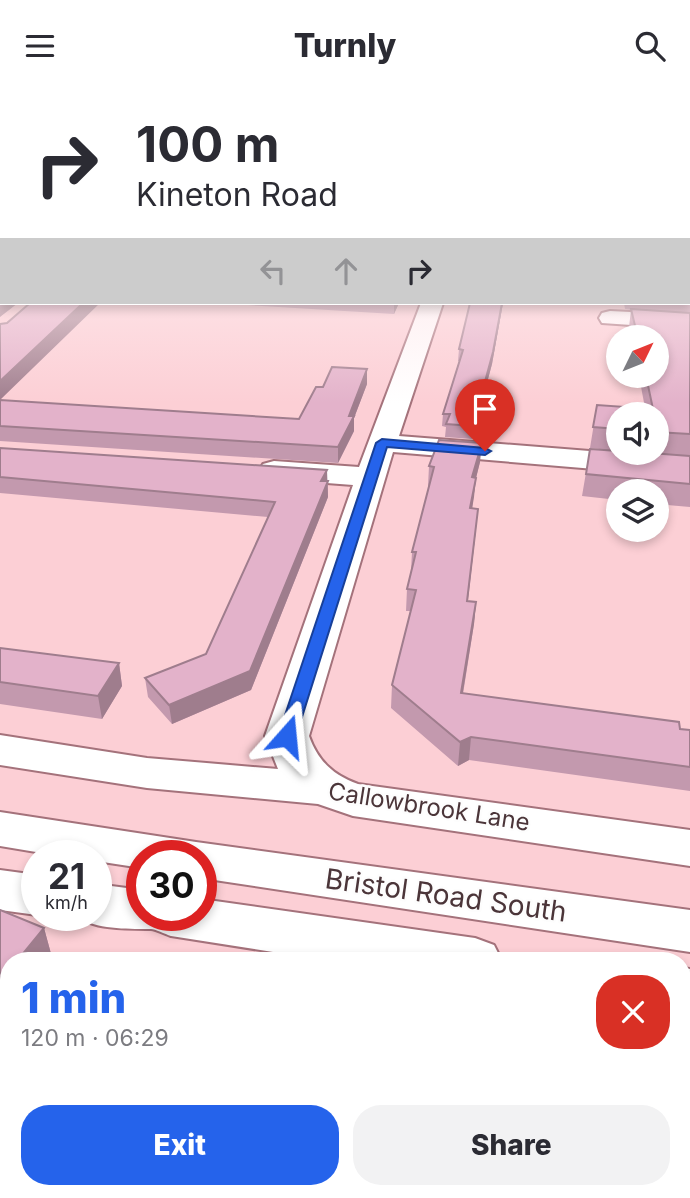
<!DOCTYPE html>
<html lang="en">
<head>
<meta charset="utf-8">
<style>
  body { margin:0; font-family:Inter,sans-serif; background:#f2f2f3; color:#2b2b33; height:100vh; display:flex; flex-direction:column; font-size:26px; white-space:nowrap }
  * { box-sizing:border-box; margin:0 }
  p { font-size:23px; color:#7c7c81 }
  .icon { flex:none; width:38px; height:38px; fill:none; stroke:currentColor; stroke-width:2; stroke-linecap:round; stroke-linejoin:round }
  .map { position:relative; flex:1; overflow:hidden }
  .side { position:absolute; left:0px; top:861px; width:691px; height:247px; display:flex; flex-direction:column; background:#fff; border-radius:28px 28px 0 0; box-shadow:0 4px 10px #0003 }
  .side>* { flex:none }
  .top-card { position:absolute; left:0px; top:0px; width:691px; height:214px; box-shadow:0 4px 10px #0003; background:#fff; color:#2b2b33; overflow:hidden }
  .needle { width:46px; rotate:47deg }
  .tools { position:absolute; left:606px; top:234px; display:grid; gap:14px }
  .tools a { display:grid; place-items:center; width:63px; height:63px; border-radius:50%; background:#fff; box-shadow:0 4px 10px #0003; font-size:35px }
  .speed { position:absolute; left:21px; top:749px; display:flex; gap:14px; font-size:35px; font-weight:700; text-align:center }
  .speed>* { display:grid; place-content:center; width:91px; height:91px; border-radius:50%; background:#fff; box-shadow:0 4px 10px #0003; line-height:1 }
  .speed small { font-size:18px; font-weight:400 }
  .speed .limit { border:10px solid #d22; background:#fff; color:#111 }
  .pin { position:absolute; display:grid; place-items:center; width:60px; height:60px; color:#fff; margin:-72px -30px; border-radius:50% 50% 50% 0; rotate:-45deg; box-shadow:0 0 7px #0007 }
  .pin .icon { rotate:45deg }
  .me { position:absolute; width:77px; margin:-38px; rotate:18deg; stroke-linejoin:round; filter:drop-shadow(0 0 5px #0008) }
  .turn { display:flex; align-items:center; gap:24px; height:147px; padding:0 21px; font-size:32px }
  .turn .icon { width:91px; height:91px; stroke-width:2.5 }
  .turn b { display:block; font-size:49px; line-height:60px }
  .lanes { display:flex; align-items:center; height:66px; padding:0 21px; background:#0003; justify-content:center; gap:35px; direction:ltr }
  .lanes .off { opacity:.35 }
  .round { display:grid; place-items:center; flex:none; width:74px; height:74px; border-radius:28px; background:#f2f2f3 }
  .head { display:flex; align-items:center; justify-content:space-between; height:119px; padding:0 21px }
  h1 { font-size:42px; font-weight:800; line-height:52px; color:#2563eb }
  .button { display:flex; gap:14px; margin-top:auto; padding:14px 21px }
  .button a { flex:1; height:80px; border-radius:28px; background:#2563eb; color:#fff; font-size:28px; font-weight:800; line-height:80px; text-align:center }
  .button a+a { background:#f2f2f3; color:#2b2b33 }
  header { display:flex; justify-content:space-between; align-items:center; height:91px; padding:0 21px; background:#fff; font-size:32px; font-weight:800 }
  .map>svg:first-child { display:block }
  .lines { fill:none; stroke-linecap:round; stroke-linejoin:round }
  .minor-casing { stroke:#a4727b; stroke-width:4 }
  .highway-casing { stroke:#a4727b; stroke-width:4 }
  .minor { fill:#fff; fill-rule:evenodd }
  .highway { fill:#fff; fill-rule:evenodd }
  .wall { fill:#c399ae }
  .shaded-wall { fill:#9f7d8d }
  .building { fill:#e3b2ca; stroke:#9f7d8d; stroke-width:2 }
  .route { fill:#2563eb; stroke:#184099; stroke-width:2 }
  .labels { text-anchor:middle; stroke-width:5; stroke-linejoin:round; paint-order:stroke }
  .street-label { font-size:24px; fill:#4b3539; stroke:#fdfdfd }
  .near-street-label { font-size:28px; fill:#4b3539; stroke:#fdfdfd }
</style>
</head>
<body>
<header><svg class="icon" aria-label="menu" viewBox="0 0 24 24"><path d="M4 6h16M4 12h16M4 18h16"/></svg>Turnly<svg class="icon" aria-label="search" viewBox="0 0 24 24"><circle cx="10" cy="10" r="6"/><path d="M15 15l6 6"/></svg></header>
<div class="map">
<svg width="690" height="1107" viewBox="0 0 690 1107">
  <rect width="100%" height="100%" fill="#fccfd5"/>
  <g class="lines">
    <g class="minor-casing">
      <path id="minor" d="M421 212H443L399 345 690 368V386L393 361 309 645C318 670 333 684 358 693L690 739V775L353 725 318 713 147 697 0 674V644L147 667 278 678 265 645 353 394 274 388 263 385 259 379 263 373 274 370 359 376Z
        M610 220 690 224V238L602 232 599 227 602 222Z
        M682 1015 690 1017V1079L682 1076Z"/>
    </g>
    <g class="highway-casing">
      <path id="highway" d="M0 721 196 751 690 819V861L201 787V765H142V777L96 770V765H60L0 755Z
        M0 779 37 784V824L0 819Z
        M96 793 142 799V824H201V808L475 847 494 854 502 870H330L171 845C165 843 155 838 151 838 132 838 91 839 76 824H96Z
        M682 877 690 878V926L682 925Z"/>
    </g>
    <use href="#minor" class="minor"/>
    <use href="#highway" class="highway"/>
  </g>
  <path class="wall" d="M690 157V416L656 413V401H618V409L582 405 590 358 656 362V324H618V360L590 357 597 314 645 317 639 285H656V247H631L629 236 631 219 625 218 624 212H690Z
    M214 212H399L394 223Z
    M470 212H503L492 273 472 348 445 346 446 336 442 335 443 323 459 270H458L459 258Z
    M367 278V293L354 327V340L338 372 0 350V309L299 328Z
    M0 357 328 390V406L251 599 172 633 148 606 145 587 206 563 268 426 0 402Z
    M480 371 476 387 472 417 476 438 468 510 476 511 474 533 463 603 690 639V700L469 669 458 675 391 617 392 594 411 520H406L407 498 411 480 412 461 429 395H428L429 375Z
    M0 557 119 572 122 595 102 628 0 613Z
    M0 819 44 837 53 870H9V1020L0 1015Z
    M9 1076V1099L3 1084Z
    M9 1099H103L98 1107H12Z
    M245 1099H666L686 1107H262Z"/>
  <path class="shaded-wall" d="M2 208V212H18L0 226V209Z
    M83 212H100L0 309V290Z
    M394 212H399L394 223Z
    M502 212H503L492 273 472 348 473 335Z
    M367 278V293L354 327V340L338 372V356L349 325Z
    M482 352 480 371 476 387 474 406 469 437 472 386Z
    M327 379 328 406 251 599 172 633 169 614 250 580 321 390Z
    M478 418 476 438 465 532 467 510Z
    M476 511 474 533 459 625 461 602Z
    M119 572 122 595 102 628 98 605Z
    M471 646 469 669 458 675 460 651Z
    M44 837 53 870H17Z
    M76 1099H103L98 1107H71Z"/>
  <path class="building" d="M2 170V208L0 209V171Z
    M30 212H83L0 290V233L7 232Z
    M470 212H502L493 261 473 335 446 333 450 323H443L463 259 459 258Z
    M631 218 690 222V343L656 341V324H618V338L593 336 597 314 653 318 646 285H656V247H638Z
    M332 276 367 278 349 325H354L338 356 0 335V309L299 328 316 296H323Z
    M439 349 482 352 472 386 476 387 470 417 478 418 467 510 476 511 461 602 679 631 680 638 690 639V676L471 646 460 651 392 594 416 499 407 498 416 461H412L434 376 429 375Z
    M0 357 327 379 321 390H328L250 580 169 614 145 587 206 563 275 411 0 386Z
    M590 358 618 360V362H650L690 365V393L586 383Z
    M0 557 119 572 98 605 0 591Z
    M0 819 44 837 17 870H9V993L0 988Z
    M9 1076V1086L3 1084Z
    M37 1099H76L71 1107H56Z
    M310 1099H666L686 1107H328Z"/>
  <linearGradient id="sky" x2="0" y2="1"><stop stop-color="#84b0b7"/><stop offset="0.5" stop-color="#fee9ec"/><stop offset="1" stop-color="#fee9ec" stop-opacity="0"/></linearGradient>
  <rect width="690" height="312" fill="url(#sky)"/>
  <path class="route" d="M382 348 485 357 491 360 485 364 387 356 296 645 287 650 281 649 278 645 376 352Z"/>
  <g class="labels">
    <g class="street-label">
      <text transform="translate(429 716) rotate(9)" y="8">Callowbrook Lane</text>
    </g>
    <g class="near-street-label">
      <text transform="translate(446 804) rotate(8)" y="10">Bristol Road South</text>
    </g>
  </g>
</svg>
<div class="tools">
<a><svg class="needle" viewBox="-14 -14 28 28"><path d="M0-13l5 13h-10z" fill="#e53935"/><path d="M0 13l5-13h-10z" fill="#7c7c81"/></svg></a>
<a><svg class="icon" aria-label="sound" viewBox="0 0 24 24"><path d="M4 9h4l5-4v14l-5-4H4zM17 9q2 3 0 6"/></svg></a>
<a><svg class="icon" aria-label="layers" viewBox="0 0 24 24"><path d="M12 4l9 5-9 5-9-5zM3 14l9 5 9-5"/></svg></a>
</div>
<div class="speed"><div>21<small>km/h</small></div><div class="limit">30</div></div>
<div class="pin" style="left:485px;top:360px;background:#d93025"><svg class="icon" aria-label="arrive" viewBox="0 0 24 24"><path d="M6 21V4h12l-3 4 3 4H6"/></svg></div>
<svg class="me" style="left:287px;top:645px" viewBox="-20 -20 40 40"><path d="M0-17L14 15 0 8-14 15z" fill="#2563eb" stroke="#fff" stroke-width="4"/></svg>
<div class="top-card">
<div class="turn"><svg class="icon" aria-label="right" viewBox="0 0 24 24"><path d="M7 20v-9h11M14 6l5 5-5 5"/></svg><div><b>100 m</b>Kineton Road</div></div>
<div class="lanes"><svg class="icon off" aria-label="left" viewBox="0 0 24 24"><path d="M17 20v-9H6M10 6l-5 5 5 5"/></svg><svg class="icon off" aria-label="ahead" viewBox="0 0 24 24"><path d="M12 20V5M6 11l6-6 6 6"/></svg><svg class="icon" aria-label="right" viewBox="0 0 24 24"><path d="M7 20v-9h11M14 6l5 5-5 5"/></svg></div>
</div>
<section class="side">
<div class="head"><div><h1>1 min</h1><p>120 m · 06:29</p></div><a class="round" style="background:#d93025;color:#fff"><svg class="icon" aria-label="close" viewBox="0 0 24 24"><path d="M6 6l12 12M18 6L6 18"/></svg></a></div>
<div class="button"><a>Exit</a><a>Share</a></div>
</section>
</div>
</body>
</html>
